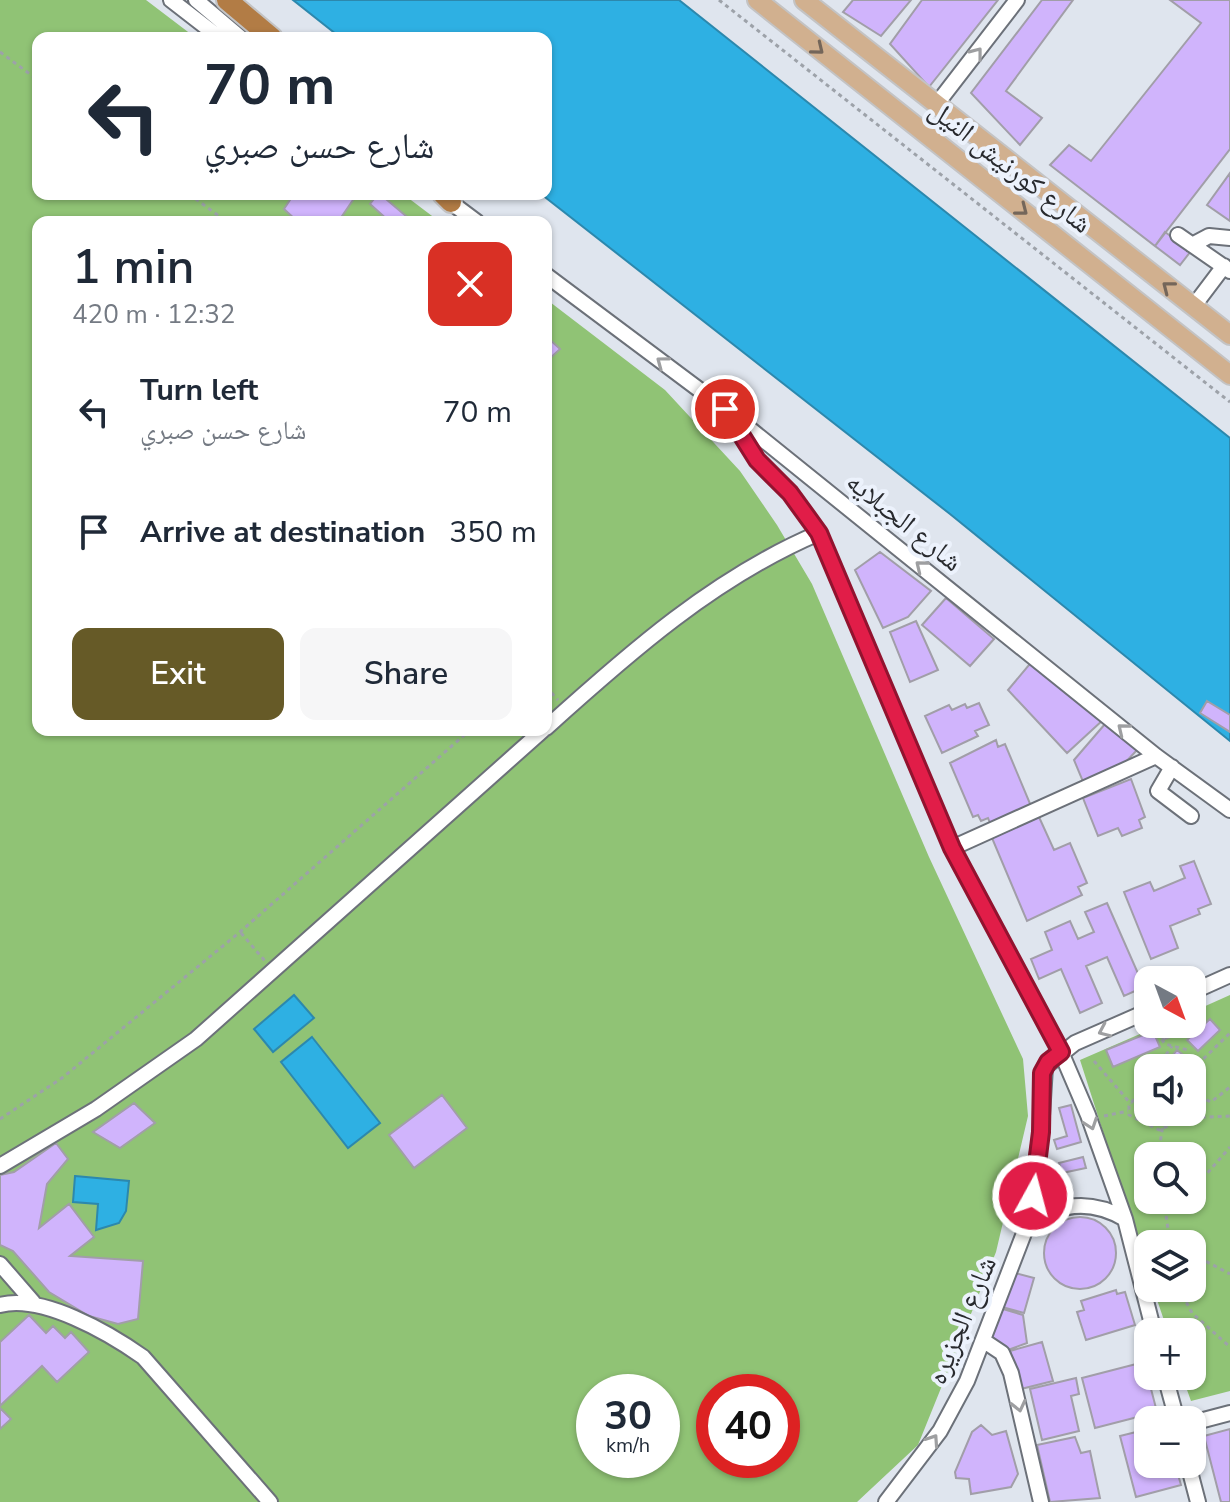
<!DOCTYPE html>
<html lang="en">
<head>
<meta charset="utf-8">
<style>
  body { margin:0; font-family:"Nunito Sans","Noto Naskh Arabic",sans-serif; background:#f6f6f7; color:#1f2937; height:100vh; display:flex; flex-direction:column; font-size:30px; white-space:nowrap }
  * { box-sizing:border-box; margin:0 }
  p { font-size:26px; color:#747a83 }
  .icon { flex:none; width:44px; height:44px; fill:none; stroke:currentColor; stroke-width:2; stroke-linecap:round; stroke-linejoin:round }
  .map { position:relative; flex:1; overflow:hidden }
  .side { position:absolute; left:32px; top:216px; width:520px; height:520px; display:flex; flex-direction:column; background:#fff; border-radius:16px; box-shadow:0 2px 6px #0004 }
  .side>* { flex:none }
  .hud { position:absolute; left:32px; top:32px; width:520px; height:168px; border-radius:16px; box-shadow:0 2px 6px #0004; background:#fff; color:#1f2937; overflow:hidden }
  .needle { width:52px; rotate:139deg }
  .fabs { position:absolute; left:1134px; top:966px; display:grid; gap:16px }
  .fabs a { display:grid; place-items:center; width:72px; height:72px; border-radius:16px; background:#fff; box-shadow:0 2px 6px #0004; font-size:40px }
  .speed { position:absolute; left:576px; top:1374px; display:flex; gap:16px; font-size:40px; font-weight:700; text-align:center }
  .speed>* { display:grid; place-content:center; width:104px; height:104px; border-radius:50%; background:#fff; box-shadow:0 2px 6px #0004; line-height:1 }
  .speed small { font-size:20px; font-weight:400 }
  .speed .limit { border:12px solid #d22; background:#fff; color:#111 }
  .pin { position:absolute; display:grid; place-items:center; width:68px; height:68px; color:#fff; margin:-34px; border:4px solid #fff; border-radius:50%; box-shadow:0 2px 8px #0007 }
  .me { position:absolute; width:88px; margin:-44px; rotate:7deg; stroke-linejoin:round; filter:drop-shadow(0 0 6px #0008) }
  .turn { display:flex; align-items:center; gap:28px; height:168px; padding:0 40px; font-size:36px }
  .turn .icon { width:104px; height:104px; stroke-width:2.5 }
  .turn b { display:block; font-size:56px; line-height:68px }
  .round { display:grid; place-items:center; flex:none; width:84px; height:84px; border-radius:16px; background:#f6f6f7 }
  .head { display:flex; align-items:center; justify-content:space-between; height:136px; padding:0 40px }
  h1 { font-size:48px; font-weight:600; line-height:60px }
  .button { display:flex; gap:16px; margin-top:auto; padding:16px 40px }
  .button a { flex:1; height:92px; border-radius:16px; background:#665a27; color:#fff; font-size:32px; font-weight:600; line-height:92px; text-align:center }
  .button a+a { background:#f6f6f7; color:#1f2937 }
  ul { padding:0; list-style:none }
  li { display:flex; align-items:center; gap:24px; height:120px; padding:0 40px }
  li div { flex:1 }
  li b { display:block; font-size:30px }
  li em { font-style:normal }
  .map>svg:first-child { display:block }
  .green { fill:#90c375; fill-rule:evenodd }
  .water { fill:#2eb0e3; stroke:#2c88ad; stroke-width:2 }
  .building { fill:#d0b4fc; stroke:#a19ea8; stroke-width:2 }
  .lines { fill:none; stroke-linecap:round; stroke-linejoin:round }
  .minor-casing { stroke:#6c7179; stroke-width:18 }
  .major-casing { stroke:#c3c3c4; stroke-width:22 }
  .highway-casing { stroke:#c3c3c4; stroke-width:24 }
  .path { stroke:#9da2a9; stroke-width:3; stroke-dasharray:4 4; stroke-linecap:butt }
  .minor { stroke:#fff; stroke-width:14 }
  .major { stroke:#d1b08f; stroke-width:18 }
  .highway { stroke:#b27c45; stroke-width:20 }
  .oneway { stroke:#74665a }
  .oneway2 { stroke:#9e9fa1 }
  .route-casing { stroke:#92132f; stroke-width:20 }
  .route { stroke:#e11d48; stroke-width:14 }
  .labels { text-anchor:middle; stroke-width:8; stroke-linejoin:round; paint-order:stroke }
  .street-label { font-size:28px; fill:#282a2e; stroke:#ecf2fc }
</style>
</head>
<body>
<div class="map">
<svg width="1230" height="1502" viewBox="0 0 1230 1502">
  <rect width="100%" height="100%" fill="#dfe5ee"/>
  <path class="green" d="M0 0H146L196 38H38V194H403L440 222H38V730H546V299L665 390 740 471 777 525 812 584 929 857 1023 1059 1028 1116 996 1252 918 1445 857 1502H0ZM594 1392H662V1460H594ZM714 1392H782V1460H714Z
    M1230 995V1391L1191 1401 1182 1376H1192V1332H1168L1153 1288H1192V1244H1148V1272L1080 1060 1163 1024H1192V1012ZM1148 1068H1192V1112H1148ZM1148 1156H1192V1200H1148Z"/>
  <path class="water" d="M293 0H679L1230 438V741L950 514 541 194H546V38H341Z
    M294 995 314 1018 273 1052 254 1029Z
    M312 1037 380 1123 348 1148 281 1062Z
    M75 1176 129 1181 126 1211 119 1223 96 1230 98 1204 73 1202Z"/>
  <path class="building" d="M853 0H911L881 36 843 12Z
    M922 0H998L929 87 890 44Z
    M1042 0H1073L1006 91 1042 118 1020 145 971 93Z
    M1170 0H1230V149L1155 246 1050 165 1069 145 1091 161 1201 23Z
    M1230 173V221L1207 205Z
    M294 194H357L338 222H298L284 209Z
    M378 194H380L413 222H390L370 204Z
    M1165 232 1191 251 1180 265 1155 246Z
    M546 336 560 349 546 362Z
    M880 552 931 591 908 617 883 628 855 570Z
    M946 598 994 639 970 666 922 625Z
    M916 621 938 670 910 682 890 632Z
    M1034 659 1104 719 1067 753 1008 690Z
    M1207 701 1230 715V732L1200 713Z
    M979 703 989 725 975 731 978 736 942 753 925 716 949 705 952 710 965 704 967 708Z
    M1105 724 1137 750 1121 767 1084 784 1074 760Z
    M996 740 998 747 1005 744 1031 806 990 823 988 818 981 821 978 815 973 817 950 763Z
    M1131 779 1145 817 1139 820 1142 828 1122 836 1118 828 1098 836 1083 798Z
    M1039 817 1054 850 1070 843 1087 883 1078 887 1082 895 1027 921 992 838Z
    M1194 861 1211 904 1198 909 1200 914 1170 926 1178 948 1151 959 1124 892 1150 882 1154 891 1185 878 1180 866Z
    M1107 903 1144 987 1124 996 1107 957 1086 966 1102 1003 1080 1013 1061 969 1039 979 1031 959 1052 950 1045 932 1070 921 1078 939 1094 932 1085 912Z
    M1195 1016 1199 1025 1163 1040 1160 1031 1176 1024H1192Z
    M1210 1019 1220 1030 1198 1051 1187 1040Z
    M1153 1031 1160 1047 1113 1067 1106 1050Z
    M1177 1050 1187 1058 1180 1068H1163Z
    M442 1095 467 1128 414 1168 389 1135Z
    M1148 1095 1149 1112 1143 1119 1135 1112Z
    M134 1103 155 1123 120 1148 93 1132Z
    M1071 1105 1081 1142 1057 1149 1054 1140 1067 1136 1059 1108Z
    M56 1143 68 1159 47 1184 39 1228 69 1204 94 1237 70 1256 143 1261 138 1319 118 1324 89 1316 49 1292 13 1251 0 1245V1175L14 1172Z
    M1083 1157 1086 1168 1062 1173 1059 1163Z
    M1044 1253a36 36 0 1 1 72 0a36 36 0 1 1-72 0Z
    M1011 1272 1034 1278 1024 1313 1002 1307Z
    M1116 1290 1117 1294 1125 1292 1135 1325 1086 1340 1077 1312 1084 1310 1081 1301Z
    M1003 1309 1023 1315 1027 1343 1008 1350 988 1339Z
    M29 1315 46 1333 53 1326 65 1338 71 1332 89 1352 57 1382 42 1366 0 1406V1342Z
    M1042 1342 1053 1381 1021 1389 1010 1351Z
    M1144 1362 1157 1412 1095 1428 1082 1378Z
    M1076 1378 1079 1394 1071 1396 1079 1431 1042 1440 1030 1389Z
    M0 1408 11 1419 0 1429Z
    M981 1425 992 1435 1006 1431 1018 1474 1011 1487 971 1494 969 1479 956 1478 955 1472 972 1432Z
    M1148 1429V1464H1175L1181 1485 1136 1497 1120 1436Z
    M1230 1429V1502H1221L1204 1436Z
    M1075 1437 1081 1453 1090 1451 1100 1498 1050 1502 1037 1445Z"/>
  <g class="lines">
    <g class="minor-casing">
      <path id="minor" d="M171 0 220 38
        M196 0 241 38
        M936 105 1017 0
        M445 198 477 222
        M1178 235 1230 271
        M1192 245 1209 236 1230 238
        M546 275 725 409 1156 756 1230 810
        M1193 307 1224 266
        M725 409 757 460 790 493 819 533 952 848 1061 1052 1088 1115 1125 1219 1154 1332
        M546 728C629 653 715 577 819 533
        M1172 767 1158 791 1191 816
        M952 848 1156 756
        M1192 992 1230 975
        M0 1166 96 1109 196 1039 543 730
        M1026 1228C1057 1202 1091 1199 1125 1219
        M0 1264 33 1302
        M0 1305C42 1294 109 1333 143 1357L270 1502
        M984 1341 1002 1353 1011 1373 1041 1502
        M1165 1376 1177 1420
        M1192 1423 1230 1413
        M1188 1464 1198 1502
        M886 1502 940 1431 967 1381 1026 1228 1041 1132 1045 1067 1075 1043 1148 1011"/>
    </g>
    <g class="major-casing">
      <path id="major" d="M757 0 1230 375
        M804 0 1230 335"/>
    </g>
    <g class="highway-casing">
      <path id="highway" d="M227 0 272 38
        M443 194 451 202"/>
    </g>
    <path class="path" d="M719 0 1230 402
      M0 52 38 80
      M189 194 227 222
      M546 525 551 564 546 612
      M546 687 558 700
      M241 933 265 961
      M1157 1033 1165 1044 1188 1050
      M1094 1061 1131 1104
      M1157 1068 1172 1046
      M1192 1070 1230 1033
      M1148 1080 1129 1106V1115L1159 1130 1186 1118 1230 1116
      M1192 1093 1211 1102 1230 1087
      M1104 1116 1128 1111
      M0 1119 62 1078 240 932 470 730
      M1158 1156 1165 1112
      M1192 1191 1230 1147
      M1164 1200 1170 1244
      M1192 1254 1230 1274
      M1179 1288 1192 1313 1230 1347"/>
    <use href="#minor" class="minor"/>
    <use href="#major" class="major"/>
    <use href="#highway" class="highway"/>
  </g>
  <defs><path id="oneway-chevron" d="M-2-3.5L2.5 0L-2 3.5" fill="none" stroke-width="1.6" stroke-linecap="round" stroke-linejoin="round" transform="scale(2)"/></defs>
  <g class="oneway">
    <use href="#oneway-chevron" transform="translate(818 49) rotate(39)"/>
    <use href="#oneway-chevron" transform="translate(1022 210) rotate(38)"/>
    <use href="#oneway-chevron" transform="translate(1168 287) rotate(-142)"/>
  </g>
  <g class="oneway2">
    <use href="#oneway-chevron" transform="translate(977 53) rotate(-52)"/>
    <use href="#oneway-chevron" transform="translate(662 362) rotate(-143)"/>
    <use href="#oneway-chevron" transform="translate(921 566) rotate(-141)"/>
    <use href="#oneway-chevron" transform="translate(1123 729) rotate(-141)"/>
    <use href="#oneway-chevron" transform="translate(1104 1031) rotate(156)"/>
    <use href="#oneway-chevron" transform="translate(1091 1124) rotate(71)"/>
    <use href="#oneway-chevron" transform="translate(1019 1406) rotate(77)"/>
    <use href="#oneway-chevron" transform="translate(933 1440) rotate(-56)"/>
  </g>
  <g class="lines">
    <g class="route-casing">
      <path id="route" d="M725 409 757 460 790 493 819 533 952 848 1061 1052 1048 1062 1042 1073 1041 1132 1033 1196"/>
    </g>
    <use href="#route" class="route"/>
  </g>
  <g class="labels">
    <g class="street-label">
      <text transform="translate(1011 166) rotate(38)" y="10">شارع كورنيش النيل</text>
      <text transform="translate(905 521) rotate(39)" y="10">شارع الجبلايه</text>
      <text transform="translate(961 1320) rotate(-67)" y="10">شارع الجزيره</text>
    </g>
  </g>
</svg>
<div class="fabs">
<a><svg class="needle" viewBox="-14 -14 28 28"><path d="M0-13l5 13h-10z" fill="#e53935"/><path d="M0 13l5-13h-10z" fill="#747a83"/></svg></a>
<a><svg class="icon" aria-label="sound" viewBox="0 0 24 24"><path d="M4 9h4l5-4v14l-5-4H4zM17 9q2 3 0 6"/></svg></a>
<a><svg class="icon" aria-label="search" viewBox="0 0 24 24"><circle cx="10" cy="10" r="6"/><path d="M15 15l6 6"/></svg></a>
<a><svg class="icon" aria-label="layers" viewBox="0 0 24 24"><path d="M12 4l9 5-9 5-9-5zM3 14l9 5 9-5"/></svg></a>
<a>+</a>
<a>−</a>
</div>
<div class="speed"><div>30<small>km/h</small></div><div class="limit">40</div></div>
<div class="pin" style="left:725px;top:409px;background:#d93025"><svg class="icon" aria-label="arrive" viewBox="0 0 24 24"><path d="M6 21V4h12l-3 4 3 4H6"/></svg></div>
<svg class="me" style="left:1033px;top:1196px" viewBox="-20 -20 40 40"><circle r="17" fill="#e11d48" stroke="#fff" stroke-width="3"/><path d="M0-11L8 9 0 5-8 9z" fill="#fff"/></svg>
<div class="hud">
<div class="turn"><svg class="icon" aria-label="left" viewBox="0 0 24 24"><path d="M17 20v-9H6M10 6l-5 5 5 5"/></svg><div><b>70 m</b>شارع حسن صبري</div></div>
</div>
<section class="side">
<div class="head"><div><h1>1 min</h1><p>420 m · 12:32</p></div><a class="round" style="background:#d93025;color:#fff"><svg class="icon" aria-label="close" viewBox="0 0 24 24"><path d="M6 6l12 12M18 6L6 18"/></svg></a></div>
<ul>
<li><svg class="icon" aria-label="left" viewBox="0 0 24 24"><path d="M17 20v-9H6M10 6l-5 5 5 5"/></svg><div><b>Turn left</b><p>شارع حسن صبري</p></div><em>70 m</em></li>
<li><svg class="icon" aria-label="arrive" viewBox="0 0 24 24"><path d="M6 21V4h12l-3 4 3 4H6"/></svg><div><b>Arrive at destination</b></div><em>350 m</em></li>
</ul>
<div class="button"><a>Exit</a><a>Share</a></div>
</section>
</div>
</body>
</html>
